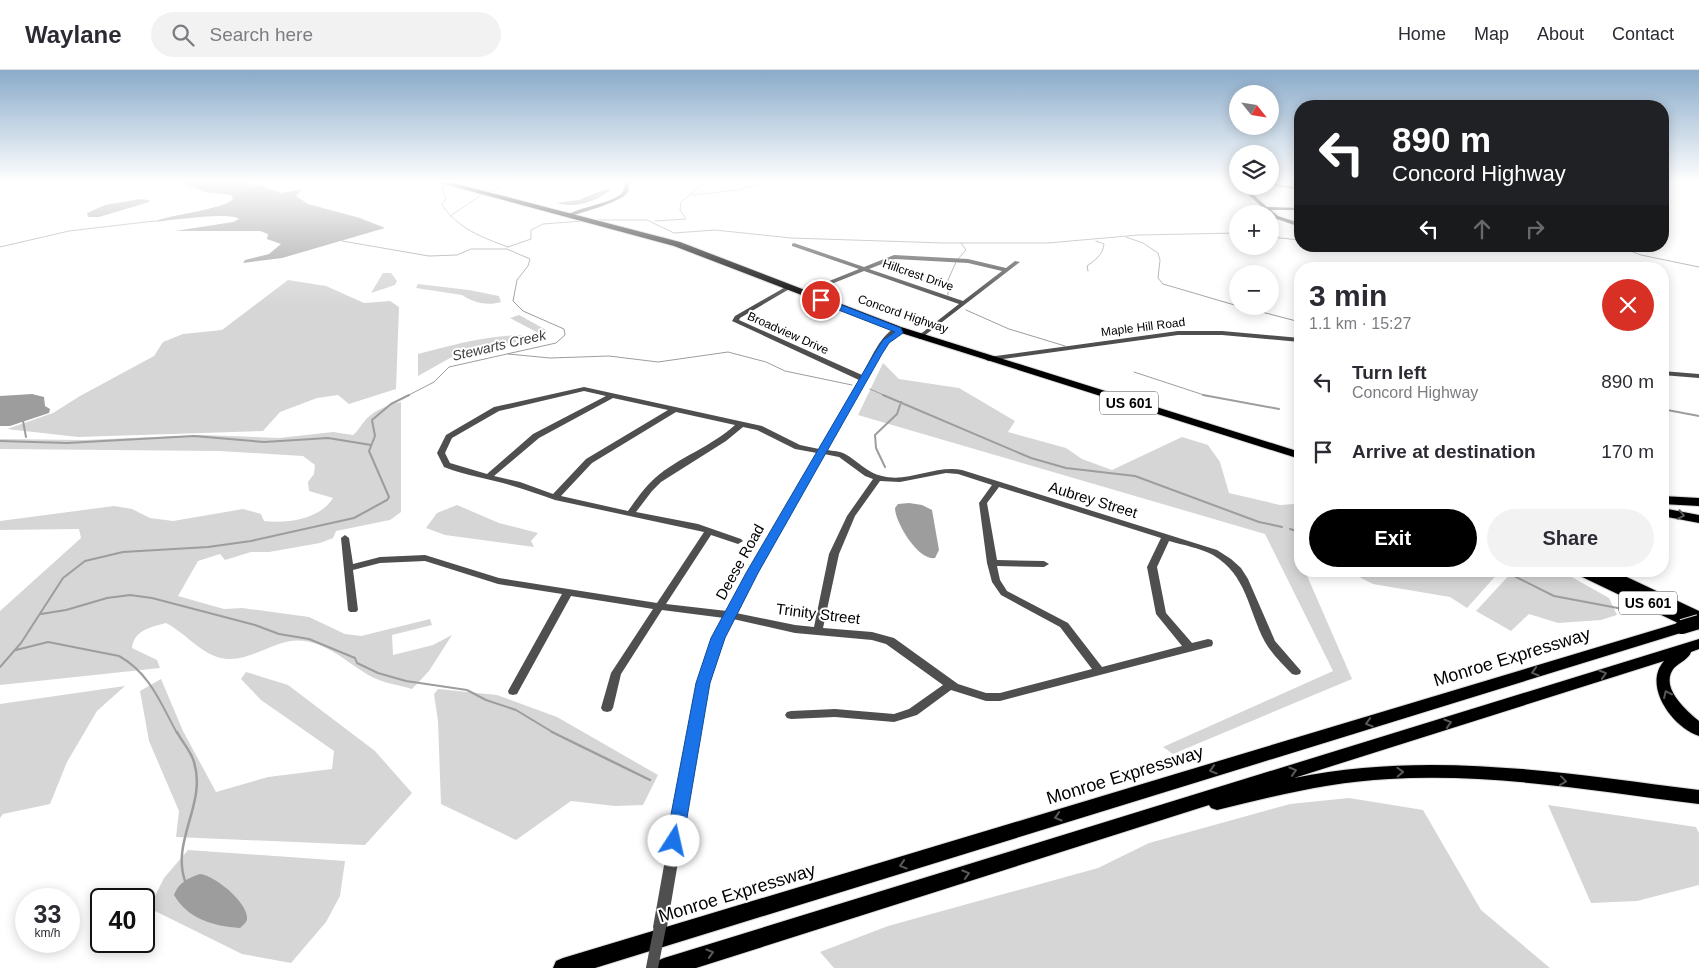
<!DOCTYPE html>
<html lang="en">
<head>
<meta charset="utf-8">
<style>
  body { margin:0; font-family:Helvetica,sans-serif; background:#f2f2f3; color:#2b2b33; height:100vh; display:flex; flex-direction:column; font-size:19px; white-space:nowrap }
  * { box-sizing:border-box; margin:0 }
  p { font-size:16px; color:#7c7c81 }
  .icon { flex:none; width:28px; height:28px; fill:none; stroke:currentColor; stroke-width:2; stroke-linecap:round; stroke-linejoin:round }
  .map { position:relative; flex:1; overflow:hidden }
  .side { position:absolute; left:1294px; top:192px; width:375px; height:315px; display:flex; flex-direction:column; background:#fff; border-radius:20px; box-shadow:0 2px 12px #0003 }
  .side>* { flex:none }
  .banner { position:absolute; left:1294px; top:30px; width:375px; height:152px; border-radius:20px; box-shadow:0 2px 12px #0003; background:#202124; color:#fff; overflow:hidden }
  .needle { width:32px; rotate:120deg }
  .fabs { position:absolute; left:1229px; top:15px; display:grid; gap:10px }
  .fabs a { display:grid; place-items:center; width:50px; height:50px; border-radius:50%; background:#fff; box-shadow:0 2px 12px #0003; font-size:25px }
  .speed { position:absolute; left:15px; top:818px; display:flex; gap:10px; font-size:25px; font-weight:700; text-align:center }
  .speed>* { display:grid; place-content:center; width:65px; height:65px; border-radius:50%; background:#fff; box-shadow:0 2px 12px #0003; line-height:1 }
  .speed small { font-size:12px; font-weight:400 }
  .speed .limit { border:2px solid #111; border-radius:8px; background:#fff; color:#111 }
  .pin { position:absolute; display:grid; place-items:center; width:42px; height:42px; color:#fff; margin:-21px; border:2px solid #fff; border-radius:50%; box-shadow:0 1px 5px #0007 }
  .me { position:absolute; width:55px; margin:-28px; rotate:10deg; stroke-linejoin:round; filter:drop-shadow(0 0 4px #0008) }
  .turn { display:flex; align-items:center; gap:18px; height:105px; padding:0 15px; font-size:22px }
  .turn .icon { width:65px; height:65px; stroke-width:2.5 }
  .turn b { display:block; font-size:35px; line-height:42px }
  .lanes { display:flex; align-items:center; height:48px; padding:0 15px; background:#0003; justify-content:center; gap:25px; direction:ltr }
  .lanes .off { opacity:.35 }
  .round { display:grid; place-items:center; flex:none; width:52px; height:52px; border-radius:26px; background:#f2f2f3 }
  .headline { display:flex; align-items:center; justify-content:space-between; height:85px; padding:0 15px }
  h1 { font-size:30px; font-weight:800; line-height:38px }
  .button { display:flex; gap:10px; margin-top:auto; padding:10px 15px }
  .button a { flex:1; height:58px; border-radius:30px; background:#000; color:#fff; font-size:20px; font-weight:800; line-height:58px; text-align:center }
  .button a+a { background:#f2f2f3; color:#2b2b33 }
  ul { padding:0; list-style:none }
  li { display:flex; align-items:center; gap:15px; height:70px; padding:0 15px }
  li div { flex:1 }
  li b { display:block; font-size:19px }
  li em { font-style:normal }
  header { display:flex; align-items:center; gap:30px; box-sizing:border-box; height:70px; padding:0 25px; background:#fff; border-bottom:1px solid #e1e1e2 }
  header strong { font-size:24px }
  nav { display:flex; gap:28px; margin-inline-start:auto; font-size:18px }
  .search { width:350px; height:45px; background:#f2f2f3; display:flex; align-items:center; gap:12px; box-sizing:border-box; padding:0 18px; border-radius:28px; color:#7c7c81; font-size:19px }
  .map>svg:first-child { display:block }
  .green { fill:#d6d6d6 }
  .water { fill:#9d9d9d }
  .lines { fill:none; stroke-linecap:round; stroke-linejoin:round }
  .stream-far2 { stroke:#9d9d9d; stroke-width:1 }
  .stream-far1 { stroke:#9d9d9d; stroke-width:2 }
  .stream { stroke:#9d9d9d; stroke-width:2.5 }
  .highway-casing { stroke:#dbdbdb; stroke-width:2 }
  .minor { fill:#4f4f4f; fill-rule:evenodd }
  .highway { fill:#000; fill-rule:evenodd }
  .highway-bridge-casing { stroke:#dbdbdb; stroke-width:16; stroke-linecap:butt }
  .minor-bridge { stroke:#4f4f4f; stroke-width:12 }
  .highway-bridge { stroke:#000; stroke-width:14 }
  .oneway { stroke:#595959 }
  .route { fill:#1a73e8; stroke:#114b97 }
  .labels { text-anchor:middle; stroke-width:4; stroke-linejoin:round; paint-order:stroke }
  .far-street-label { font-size:12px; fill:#000; stroke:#fff }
  .far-water-label { font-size:14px; font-style:italic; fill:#3e3e3e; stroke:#fff }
  .shield { fill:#fff; stroke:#4c4c4c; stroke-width:1 }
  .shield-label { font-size:14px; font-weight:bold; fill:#000 }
  .street-label { font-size:15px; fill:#000; stroke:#fff }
  .near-street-label { font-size:18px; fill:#000; stroke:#fff }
</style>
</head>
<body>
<header>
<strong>Waylane</strong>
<div class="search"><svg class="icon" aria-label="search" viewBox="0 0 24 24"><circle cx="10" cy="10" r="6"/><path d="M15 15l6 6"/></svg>Search here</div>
<nav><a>Home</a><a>Map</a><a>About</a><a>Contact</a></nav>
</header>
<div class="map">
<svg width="1699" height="898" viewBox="0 0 1699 898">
  <rect width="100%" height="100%" fill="#fff"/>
  <path class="green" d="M383 203H391L397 211 395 215 371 223Z
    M288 210 326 216 364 233 390 231 399 237 396 319 349 334 338 325 317 328 280 342 263 361 78 367 7 359 53 343 80 326 154 286 163 272 183 264 222 260Z
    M418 214 469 220 499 226 501 232C488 236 474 233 462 225L416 218Z
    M519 245 548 261 542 265 510 248Z
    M522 265 537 268 533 270 503 274 450 288 418 306V284C453 275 485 266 522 265Z
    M883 293 899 309 959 318 1015 351 1008 362 1066 378 1082 389 1112 400 1182 367 1208 375 1220 392 1229 423 1280 435 1294 434 1300 436V501H1305L1352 609 1173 684 1163 677 1333 601 1265 464 858 345Z
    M401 332V442L390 450 336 461 333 468 320 473 269 482H251L225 490 220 484 198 491 178 526 224 539 242 538 309 547 345 564 361 566 430 549 432 555 392 565 393 585 433 575 452 565 429 601 412 619C399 615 383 613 372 607 350 595 331 575 305 571 274 566 249 597 217 587 197 580 184 562 166 553 151 557 134 560 132 578L157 590 160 598 0 615V541L81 468 79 459 0 460V451L114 436 132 439 150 448 173 451 243 439 261 444 264 451C288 454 320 449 333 428L309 421 308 412 314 404 315 395 303 386 219 381 0 379V369L84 370 203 365 279 368 333 362 353 365C358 361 359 358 363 353 372 341 387 335 401 332Z
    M457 435 499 453 538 463 531 471 534 477 445 465 426 458 437 443Z
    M1347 501H1500L1467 538 1450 527 1373 514Z
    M1513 501H1561L1609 528 1617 545 1601 550 1558 553 1529 544 1511 561 1476 541Z
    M246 602 288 615 375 681 412 723 365 775 176 767 179 741 149 671 140 621 161 609 183 661 216 722 268 707 332 699 334 681 261 630 241 609Z
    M125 616 97 641 67 692 50 734 3 744 0 748V634Z
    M438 619 497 625 557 647 658 705 643 735 615 736 571 731 516 770 441 734 438 651 434 624Z
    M1349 728 1423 740 1481 840 1550 898H834L820 882 888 856 1098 798 1149 773 1290 734Z
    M1548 735 1696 757 1699 763V815L1637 831 1591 833Z
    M188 780 345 791 340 826 326 852 291 893 242 884 149 838 164 808Z"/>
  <path class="water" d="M176 111H228L259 115 281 123 302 119 296 126 308 134 360 148 385 158 282 188 243 193 245 190 269 184 281 174 267 169 268 164 260 161H175L233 152 239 149C231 141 168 151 152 152 168 145 226 139 233 129L231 125 205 122Z
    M605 119 611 120C596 131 576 139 557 133L579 130Z
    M140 129 149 130V132L99 147H88L87 143 105 135Z
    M32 324 44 327 45 336 50 339 49 343 10 356H0V326Z
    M909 433 922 435 932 440 939 480 935 488C918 491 895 452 895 438L898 434Z
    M200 804C214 805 249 833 247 849 247 852 243 855 240 858 213 856 188 849 174 825 179 812 188 808 200 804Z"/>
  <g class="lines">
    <path class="stream-far2" d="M448 111 442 118 446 128 442 135C459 159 481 167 508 177
      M488 123 500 118
      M692 125 738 120 768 111
      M450 146 483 124
      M593 150H647L674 163 715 160 791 168 944 173H1048L1138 165 1238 163
      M655 151 686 149 680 140 681 132 707 111
      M1126 167 1143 173 1158 183 1160 190 1158 208 1163 214 1238 236
      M1270 167 1300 170
      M344 169 342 171 429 186 457 185 471 179H507L530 189 528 196 517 210 513 231 523 241 564 259 565 265 556 273 449 297 434 312 407 326
      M1617 176 1641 185 1699 197
      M0 177 69 161 154 151
      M508 177 531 169V160L543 154 583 151
      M958 189 966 180 961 173
      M1088 201 1087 196C1095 190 1103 185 1104 174L1096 171
      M948 225V210L956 192
      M1239 236 1300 252
      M966 240 1009 259 1065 276
      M508 284 550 288 609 286 658 292 728 282 766 292 785 301 852 315
      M1134 302 1207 326
      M870 319 886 326"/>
    <path class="stream-far1" d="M883 325 1031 388 1066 398 1135 406 1259 452 1282 457
      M1203 325 1279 339
      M1662 339 1699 346
      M23 351 26 367
      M0 371 67 373 194 366 264 372 328 368 371 375
      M885 397 876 378 875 365 897 344 901 332
      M1290 459 1300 462
      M1496 501 1508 503 1554 526 1623 539
      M41 544 66 540 107 528 130 525 152 528 255 555 279 564 309 569 355 588 357 593 378 603 406 611 467 620 486 630 516 640 554 663
      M16 580 48 572 119 586C150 603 161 634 177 663
      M0 597 21 573 63 508 85 491 123 482 208 477 251 471 354 448 387 430 389 427 369 381 375 366 372 350 391 334 409 325"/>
    <path class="stream" d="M177 662C182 672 191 681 194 692 207 733 171 771 185 811
      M552 662 650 710"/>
    <g class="highway-casing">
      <path id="highway" d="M433 111H445L680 172 901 257 1300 382V389L895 261 674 176Z
        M1662 426 1699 428V436L1662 434Z
        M1662 438 1699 445V453L1662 446Z
        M1574 501H1593L1599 504 1598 501H1614L1699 541V560L1688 558 1687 561 595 898H553L556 891 563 888 1678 553 1576 504Z
        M1699 569V579L1691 582C1689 589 1680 592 1674 598 1659 617 1686 640 1699 651V666C1673 658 1642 616 1664 591L1294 708C1429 680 1564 703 1699 720V734C1596 721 1493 703 1389 709 1330 712 1274 726 1217 740L1211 738 1209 735 696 898H654L657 891 664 888Z"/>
    </g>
    <path class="minor" d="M624 111H628C629 116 630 119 627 123 621 132 583 142 571 146L567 145C580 137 613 133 622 123 625 119 624 115 624 111Z
      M1270 113 1300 118V120L1270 115Z
      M1239 116H1244L1267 137 1300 138V140H1271L1278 146 1300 153V157L1274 148Z
      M794 173 864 197 894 185 968 189 1006 198 1015 191 1020 192 920 269 918 268V266L959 234 864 201 806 224H802V222L859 199 792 176V174ZM895 189 968 193 1002 201 963 231 869 199Z
      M789 215 791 216V218L740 248 739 250 862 305C870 291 881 262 898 257L901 259 895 262 889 270 827 380C833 381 840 381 845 384 858 391 867 403 882 406 908 413 935 395 962 400L1217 480 1231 489 1241 498 1248 509 1275 571 1301 601 1300 604 1296 605 1292 604C1282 594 1272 584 1265 572 1248 540 1247 505 1213 485 1200 478 1183 475 1169 471L1157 497 1166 543 1192 573 1208 569 1212 570 1213 573 1212 576 1000 631H986L951 620 917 645 894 652 835 647 791 649 787 648 785 645 787 642 791 641 835 639 894 644 909 639 943 615 886 574 872 570 795 563 733 549 717 582 705 633 667 857 665 862 660 864 655 862 653 857 693 633 707 582 724 548 662 540 621 604 613 638 611 641 607 642 603 641 601 638 611 603 653 539 571 526 517 624 513 625 509 624 508 621 562 524 498 514 425 491 380 493 353 500 358 540 356 542H350L348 540 341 468 345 465 349 468 353 494 380 487 425 485 499 508 657 533 704 462 555 430C541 425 527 420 513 416 491 409 466 406 444 397L437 383 446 365 494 337 584 317 762 356 800 375 819 379 859 310 732 251 735 246ZM584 321 606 326 533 364 487 404 450 393 445 383 452 368 499 341ZM613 328 668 340 586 389 553 424 520 412 494 406 539 368ZM676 342 735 355C711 377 679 387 655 408 644 418 636 430 628 441L561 426 592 393ZM743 357 757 360 795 379 817 383 741 514 727 541 666 534 711 465 738 474 743 471 741 469 698 454 636 442 652 421 661 412 726 371ZM824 384 839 387 865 406 873 409 847 446 829 484 814 557 795 555 736 543 751 514ZM946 403 958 404 992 415 979 433 987 493 992 512 1001 525 1060 557 1092 599 1000 623H986L958 614 894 568 872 562 823 558 839 484 855 446 880 411 900 412ZM999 417 1161 468 1147 497 1156 544 1182 576 1102 597 1068 553 1007 521 1000 510 997 496 1044 497 1049 494 1044 491 997 490 987 433Z
      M1178 261H1222L1300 268V272L1222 265H1178L988 291 985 289 988 287Z
      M1662 301 1699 304V308L1662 305Z"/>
    <use href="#highway" class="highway"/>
    <g class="highway-bridge-casing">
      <path id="highway-bridge" d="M1682 557 1699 552"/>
    </g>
    <path class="minor-bridge" d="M652 898 660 857"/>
    <use href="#highway-bridge" class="highway-bridge"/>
  </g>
  <defs><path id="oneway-chevron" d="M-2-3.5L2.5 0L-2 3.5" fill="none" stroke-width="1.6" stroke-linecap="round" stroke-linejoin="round" transform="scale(1.25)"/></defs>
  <g class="oneway">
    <use href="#oneway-chevron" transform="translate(1681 445) rotate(11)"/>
    <use href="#oneway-chevron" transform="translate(1535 602) rotate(163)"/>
    <use href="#oneway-chevron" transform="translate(1603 604) rotate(-17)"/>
    <use href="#oneway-chevron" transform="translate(1667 624) rotate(-115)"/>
    <use href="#oneway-chevron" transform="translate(1369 653) rotate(163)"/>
    <use href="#oneway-chevron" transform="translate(1448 653) rotate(-17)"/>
    <use href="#oneway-chevron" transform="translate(1213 700) rotate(163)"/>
    <use href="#oneway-chevron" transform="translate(1293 701) rotate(-17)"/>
    <use href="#oneway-chevron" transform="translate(1400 702) rotate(-2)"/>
    <use href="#oneway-chevron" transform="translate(1563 711) rotate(7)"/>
    <use href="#oneway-chevron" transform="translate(1058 747) rotate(163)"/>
    <use href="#oneway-chevron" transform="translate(903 795) rotate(163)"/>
    <use href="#oneway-chevron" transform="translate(966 804) rotate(-17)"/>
    <use href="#oneway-chevron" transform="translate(710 883) rotate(-17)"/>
  </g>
  <linearGradient id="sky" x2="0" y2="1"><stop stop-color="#8aabca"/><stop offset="0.47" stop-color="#fff"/><stop offset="1" stop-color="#fff" stop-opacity="0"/></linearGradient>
  <rect width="1699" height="237" fill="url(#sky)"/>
  <path class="route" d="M818 228H824L901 258 903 263 889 273 882 284 758 503 725 568 710 613 683 771 680 776 674 778 669 776 666 771 696 613 711 568 746 503 874 284 883 270 895 262 818 232Z"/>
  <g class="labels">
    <g class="far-street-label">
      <text transform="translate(918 205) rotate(19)" y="4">Hillcrest Drive</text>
      <text transform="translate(903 244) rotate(19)" y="4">Concord Highway</text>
      <text transform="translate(1143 257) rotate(-7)" y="4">Maple Hill Road</text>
      <text transform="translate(788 263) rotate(24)" y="4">Broadview Drive</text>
    </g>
    <g class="far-water-label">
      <text transform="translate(499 275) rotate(-13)" y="5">Stewarts Creek</text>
    </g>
    <g class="shield">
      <rect x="1100" y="321.5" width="58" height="23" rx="4"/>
      <rect x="1619" y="521.5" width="58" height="23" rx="4"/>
    </g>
    <g class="shield-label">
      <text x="1129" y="338">US 601</text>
      <text x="1648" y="538">US 601</text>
    </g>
    <g class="street-label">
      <text transform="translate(1093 430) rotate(17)" y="5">Aubrey Street</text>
      <text transform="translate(740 492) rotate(-61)" y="5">Deese Road</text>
      <text transform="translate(818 544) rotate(7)" y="5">Trinity Street</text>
    </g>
    <g class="near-street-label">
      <text transform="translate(1512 587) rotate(-17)" y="6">Monroe Expressway</text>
      <text transform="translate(1125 705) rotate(-17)" y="6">Monroe Expressway</text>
      <text transform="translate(737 823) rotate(-17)" y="6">Monroe Expressway</text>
    </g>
  </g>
</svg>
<div class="fabs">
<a><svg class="needle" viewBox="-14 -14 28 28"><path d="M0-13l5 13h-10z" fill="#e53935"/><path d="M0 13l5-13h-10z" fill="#7c7c81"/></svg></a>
<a><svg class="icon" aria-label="layers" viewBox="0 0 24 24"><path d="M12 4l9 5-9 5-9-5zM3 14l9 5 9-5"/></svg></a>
<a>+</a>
<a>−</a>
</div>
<div class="speed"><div>33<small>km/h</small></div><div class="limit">40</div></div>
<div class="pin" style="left:821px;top:230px;background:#d93025"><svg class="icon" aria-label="arrive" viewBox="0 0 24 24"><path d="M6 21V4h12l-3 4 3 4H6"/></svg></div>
<svg class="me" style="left:674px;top:771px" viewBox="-20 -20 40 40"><circle r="19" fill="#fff"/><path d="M0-13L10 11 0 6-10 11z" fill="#1a73e8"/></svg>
<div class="banner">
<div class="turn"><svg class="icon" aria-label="left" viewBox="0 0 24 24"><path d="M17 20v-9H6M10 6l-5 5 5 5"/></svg><div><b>890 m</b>Concord Highway</div></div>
<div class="lanes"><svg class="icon" aria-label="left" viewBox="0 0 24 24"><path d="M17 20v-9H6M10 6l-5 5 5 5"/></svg><svg class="icon off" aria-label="ahead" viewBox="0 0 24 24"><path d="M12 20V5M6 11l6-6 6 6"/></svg><svg class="icon off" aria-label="right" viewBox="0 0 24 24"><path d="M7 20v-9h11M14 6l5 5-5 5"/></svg></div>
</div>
<section class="side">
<div class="headline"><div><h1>3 min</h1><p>1.1 km · 15:27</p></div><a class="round" style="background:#d93025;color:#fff"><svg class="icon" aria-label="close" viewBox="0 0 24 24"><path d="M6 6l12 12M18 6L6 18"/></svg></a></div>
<ul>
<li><svg class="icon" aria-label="left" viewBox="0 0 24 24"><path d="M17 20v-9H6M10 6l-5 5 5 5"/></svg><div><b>Turn left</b><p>Concord Highway</p></div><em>890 m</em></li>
<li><svg class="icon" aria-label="arrive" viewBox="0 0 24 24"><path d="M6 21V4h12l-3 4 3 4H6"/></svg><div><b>Arrive at destination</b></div><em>170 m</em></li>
</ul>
<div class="button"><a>Exit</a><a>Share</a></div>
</section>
</div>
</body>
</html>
